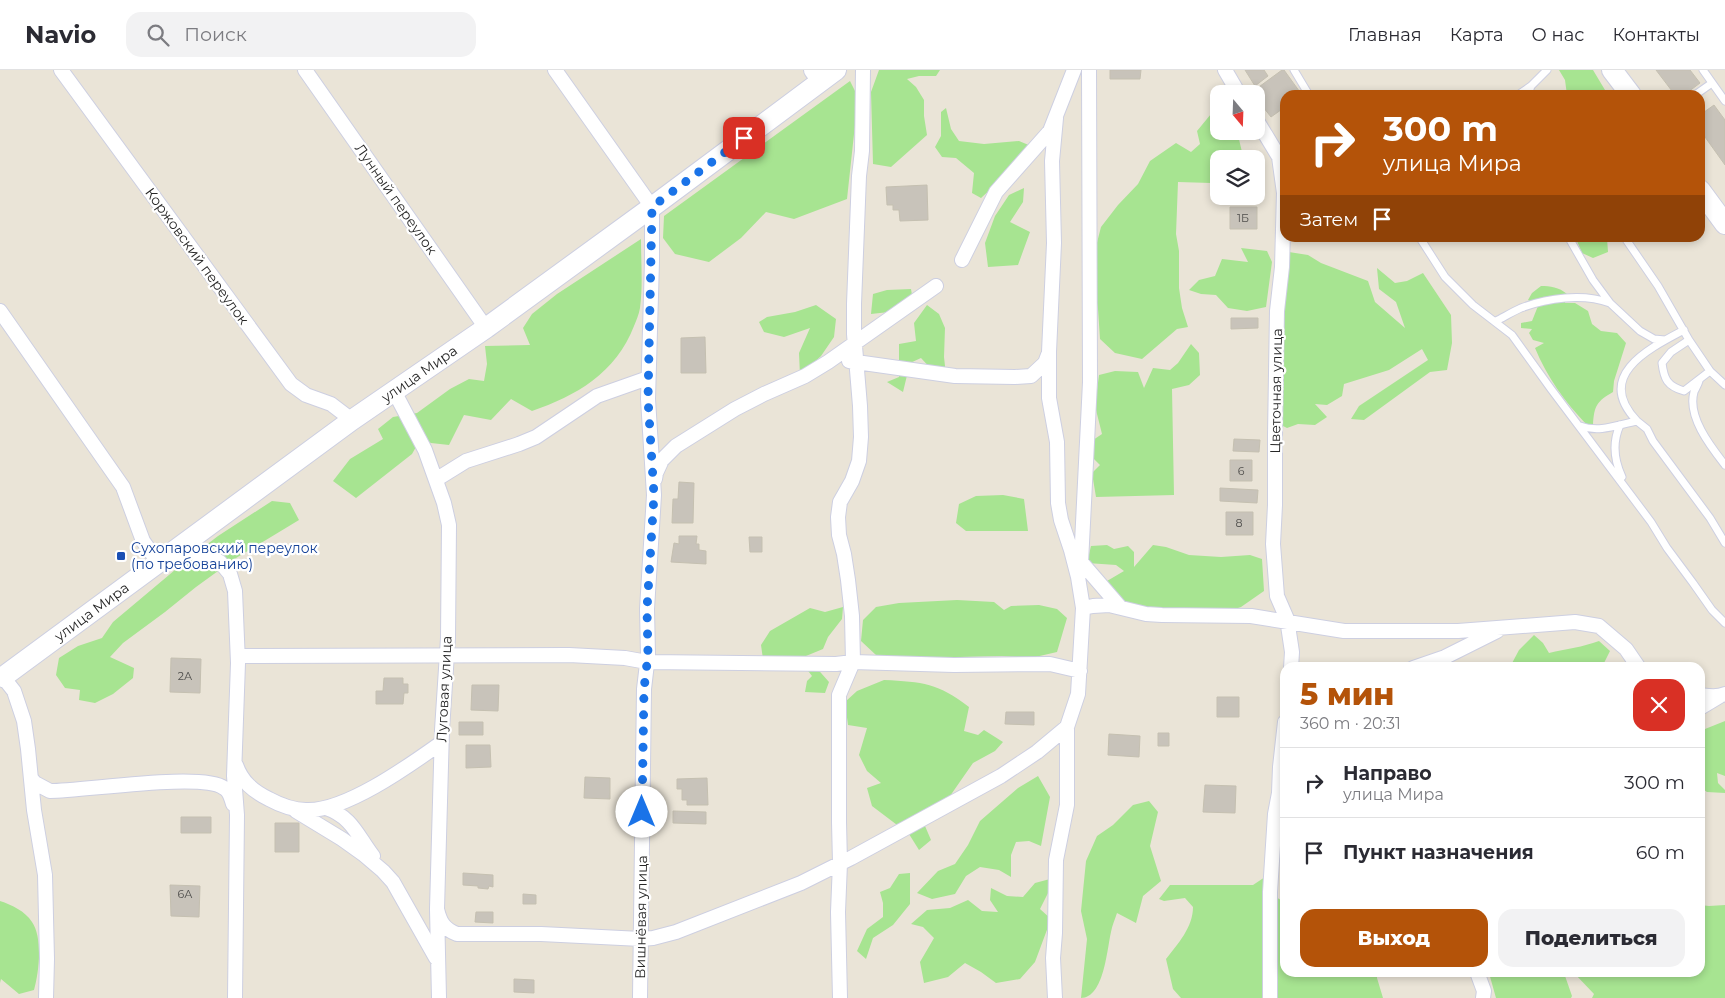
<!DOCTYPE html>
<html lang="ru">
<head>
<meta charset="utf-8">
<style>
  body { margin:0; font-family:Montserrat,sans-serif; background:#f2f2f3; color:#2b2b33; height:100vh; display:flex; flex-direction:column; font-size:19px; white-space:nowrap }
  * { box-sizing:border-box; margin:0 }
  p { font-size:16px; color:#7c7c81 }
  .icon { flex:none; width:28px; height:28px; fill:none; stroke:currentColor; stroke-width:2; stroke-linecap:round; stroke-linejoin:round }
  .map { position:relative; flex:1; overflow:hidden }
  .panel { position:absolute; left:1280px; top:592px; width:425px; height:315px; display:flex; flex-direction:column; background:#fff; border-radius:15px; box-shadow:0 2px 8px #0003 }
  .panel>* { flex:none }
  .guide { position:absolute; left:1280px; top:20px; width:425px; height:152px; border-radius:15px; box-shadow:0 2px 8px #0003; background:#b45309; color:#fff; overflow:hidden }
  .needle { width:32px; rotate:161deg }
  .controls { position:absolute; left:1210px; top:15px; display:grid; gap:10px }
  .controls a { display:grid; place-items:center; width:55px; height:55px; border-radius:10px; background:#fff; box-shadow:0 2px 8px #0003; font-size:25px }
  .pin { position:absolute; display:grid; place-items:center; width:42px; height:42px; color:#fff; margin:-21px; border-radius:10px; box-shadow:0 2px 8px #0006 }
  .me { position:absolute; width:55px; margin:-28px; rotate:0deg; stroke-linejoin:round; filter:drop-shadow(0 0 4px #0008) }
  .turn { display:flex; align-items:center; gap:18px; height:105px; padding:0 20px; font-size:22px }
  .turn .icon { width:65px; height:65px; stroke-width:2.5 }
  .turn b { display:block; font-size:35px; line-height:42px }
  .then { display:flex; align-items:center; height:48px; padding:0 20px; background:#0003; gap:10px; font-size:19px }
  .round { display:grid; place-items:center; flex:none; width:52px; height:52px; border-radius:15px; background:#f2f2f3 }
  .head { display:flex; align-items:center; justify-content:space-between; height:85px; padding:0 20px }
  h1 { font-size:30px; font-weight:800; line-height:38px; color:#b45309 }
  .cta { display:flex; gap:10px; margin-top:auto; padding:10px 20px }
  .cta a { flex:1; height:58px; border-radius:15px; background:#b45309; color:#fff; font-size:20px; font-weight:800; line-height:58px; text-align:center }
  .cta a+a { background:#f2f2f3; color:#2b2b33 }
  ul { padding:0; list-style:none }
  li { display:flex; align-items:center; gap:15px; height:70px; padding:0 20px; border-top:1px solid #e1e1e2 }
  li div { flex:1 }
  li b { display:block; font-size:19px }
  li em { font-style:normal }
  header { display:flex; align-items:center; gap:30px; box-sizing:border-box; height:70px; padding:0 25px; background:#fff; border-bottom:1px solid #e1e1e2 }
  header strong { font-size:24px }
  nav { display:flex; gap:28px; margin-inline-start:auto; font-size:18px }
  .search { width:350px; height:45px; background:#f2f2f3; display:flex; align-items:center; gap:12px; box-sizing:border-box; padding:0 18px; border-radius:15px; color:#7c7c81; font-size:19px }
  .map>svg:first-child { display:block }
  .green { fill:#a7e491 }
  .building { fill:#c8c3ba; stroke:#c5c0b1 }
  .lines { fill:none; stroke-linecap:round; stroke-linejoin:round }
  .service-casing { stroke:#cdcfe1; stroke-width:9 }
  .minor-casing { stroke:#cdcfe1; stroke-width:16 }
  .tertiary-casing { stroke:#cdcfe1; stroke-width:20 }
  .secondary-casing { stroke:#cdcfe1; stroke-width:22 }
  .service { stroke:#fff; stroke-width:7 }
  .minor { stroke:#fff; stroke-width:14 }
  .tertiary { stroke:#fff; stroke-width:18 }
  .secondary { stroke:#fff; stroke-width:20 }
  .route { stroke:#1a73e8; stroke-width:9; stroke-dasharray:0 16.2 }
  .transit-dot { fill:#1a4fb4; stroke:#fff; stroke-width:2 }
  .labels { text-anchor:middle; stroke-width:4.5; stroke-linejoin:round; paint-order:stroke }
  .number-label { font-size:11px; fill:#4f4e4c }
  .street-label { font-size:14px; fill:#272727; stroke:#fff }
  .transit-label { font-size:14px; fill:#164399; stroke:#fff; text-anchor:start }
</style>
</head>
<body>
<header>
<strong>Navio</strong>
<div class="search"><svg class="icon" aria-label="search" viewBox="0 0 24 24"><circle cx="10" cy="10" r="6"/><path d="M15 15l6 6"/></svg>Поиск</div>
<nav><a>Главная</a><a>Карта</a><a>О нас</a><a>Контакты</a></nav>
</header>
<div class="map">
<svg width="1725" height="928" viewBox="0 0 1725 928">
  <rect width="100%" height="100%" fill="#eae4d7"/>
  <path class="green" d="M879 0H940L936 6H919L907 9 916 17 924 30V46L927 65 891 97 873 94 871 22Z
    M1559 0H1593L1608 25H1567L1565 10Z
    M850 11 858 27 847 129 794 149 766 142 741 168 709 192 675 184 663 168 664 146Z
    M946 38 951 59 959 71 984 74 1019 71 1031 76 1006 105 981 128 972 123 974 103 956 88 942 87 935 77 941 66V42Z
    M1211 44 1219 47V61H1237L1242 82 1239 89H1219V111L1211 113 1178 112 1176 164 1179 181V218L1182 238 1188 257 1177 259 1142 289 1115 283 1100 269 1098 239 1091 196 1101 157 1118 135 1138 114 1150 91 1176 73 1191 82 1200 74 1197 61Z
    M1024 118 1023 132 1010 152 1030 162 1018 195 988 197 985 173 995 146 1009 125Z
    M1579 168H1607L1608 182 1593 188 1582 183 1577 171Z
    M641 169C641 192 643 216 640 238 639 244 636 251 634 256 616 303 576 326 532 341L511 329 491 350 464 345 449 375 431 373 421 368 412 384 356 428 333 411 350 389 383 369 378 359 393 347 417 343 450 319 469 309 484 311 487 294 485 276 530 275 523 258 532 244 557 224Z
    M1241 178 1267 181 1272 192 1266 237 1247 241 1228 238 1216 225 1201 224 1189 220 1199 210 1215 206 1222 189 1248 192Z
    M1289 182 1308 185 1321 193 1368 211 1375 232 1405 258 1396 232 1379 219 1377 198 1395 213 1407 211 1423 203 1451 245 1452 273 1447 300 1430 302 1364 350 1351 349 1359 336 1428 290 1422 279 1389 300 1344 314 1342 326 1327 335 1315 334 1327 347 1315 355 1298 354 1287 358 1279 354 1283 244Z
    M1541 216C1550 216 1559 217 1567 224L1565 233H1575L1588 241 1592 254 1601 261 1617 263 1626 273 1614 311 1613 322C1597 331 1594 336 1593 355L1586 354C1565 332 1547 307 1535 278L1544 273 1533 270 1529 263 1532 259 1521 258V253L1532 251 1538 236 1528 230 1532 223Z
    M911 219 912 225 889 242 871 244 873 224 887 220Z
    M816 235 836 249 834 267 821 286 800 306 799 283 810 258 784 267 764 262 759 252 767 247 795 242Z
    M927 235 939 244 945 258 944 287 946 305 933 301 921 288 910 293 903 322 887 312 899 307V274L916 271 914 253Z
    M1191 274 1199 283 1200 305 1189 315 1172 319 1174 425 1096 427 1092 403 1100 395 1089 384 1093 370 1102 364 1095 336 1099 305 1115 301 1138 302 1144 318 1153 298 1170 300 1178 293Z
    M1003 425 1024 429 1028 461H966L956 453 959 434 976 426Z
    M272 431 290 433 299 450 236 488 196 517 165 542 123 573 110 587 134 598 133 608 113 624 95 633 79 630 80 620 65 618 56 605 59 588 78 576 102 568 113 552 188 489 218 466Z
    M1107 475 1114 479 1128 476 1134 482V497L1153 475 1166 477 1189 485 1221 487 1250 485 1262 489 1264 521 1241 537 1214 546 1122 534 1107 521V511L1124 501 1116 495 1087 493 1091 476Z
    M957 530 994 532 1004 540 1011 536 1039 535 1057 539 1067 548 1057 582 1031 588 1002 586 919 588 876 585 861 571 863 550 876 537 899 533Z
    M843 537 842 549 828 567 823 579 806 586 829 612 825 623 805 622 807 611 812 606 802 593 763 589 761 575 770 561 810 538 825 542Z
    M1534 565 1543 573 1549 583C1566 579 1583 577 1599 571L1610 581 1602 597H1510L1519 580Z
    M884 610C923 612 938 613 969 637L964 661 978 665 984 660 1003 672 995 681 973 693 950 726 937 738 925 756 931 770 919 780 909 764 872 736 867 718 881 713 867 701 859 685 867 658 848 655 845 632 857 621Z
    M1725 651V706L1717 703 1718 713 1725 720V723L1707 722 1700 717V669L1705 659Z
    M1038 706 1050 727 1041 776 1029 771 1016 772 1011 785V807L999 800 980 797 966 806 955 824 932 829 917 823 938 801 955 794 968 775 980 751 1018 718Z
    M1149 731 1158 742 1150 776 1161 811 1143 826 1136 853 1117 843C1115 849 1112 856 1111 862 1107 879 1104 928 1081 928L1087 869 1081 841 1086 791 1097 766 1113 755 1133 735Z
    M910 803V834L893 855 873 868 866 889 857 881 867 859 883 847V833L880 822 890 818 899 804Z
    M1265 807 1276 827 1284 832C1281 843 1278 853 1285 863V902L1377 903V908L1383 928H1181L1173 919 1166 889C1178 874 1193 857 1193 837L1185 828 1164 831 1159 829 1170 815H1253Z
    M1050 809V819L1040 839 1051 849 1035 892 1020 909 996 913 981 902 965 893 948 907 924 913 920 892 934 868 923 857 911 854 927 840 950 838 968 830 982 841 998 842 990 830 991 818 1007 826 1023 827 1035 813Z
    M0 831C12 835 25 841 32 852 43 868 39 902 34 920L19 924 1 909 0 913Z
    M1700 835 1709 836 1725 835V928H1592L1594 924 1574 903 1700 902Z
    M1489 903H1564L1572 926 1571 928H1496Z"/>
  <path class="building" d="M1110 0H1141L1140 9H1110Z
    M1245 0H1264L1268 6 1255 16Z
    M1282 0H1284L1302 25H1285V37L1271 47 1256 28V24L1252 22Z
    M1656 0H1690L1700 13 1684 25H1675Z
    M1714 35 1725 50V95L1700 60V45Z
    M927 115 928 150 900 151 899 140H893V135H887L886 117Z
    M1230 137H1257V159H1230Z
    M1231 248H1258V258L1231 259Z
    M705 267 706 303H681V268Z
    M1234 369 1260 370 1259 382 1233 381Z
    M1230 390H1252V411H1230Z
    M679 412 694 413 693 453H672L673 429H678Z
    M1220 418 1258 420 1257 433 1220 431Z
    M1226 442H1253V465H1226Z
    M679 466H697L696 474H699V480L706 481V494L671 492 674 473 679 474Z
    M749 467H762V482H750Z
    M171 588 201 589 200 623 170 622Z
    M384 608H403V614H408V623H404L403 634H376V621H383Z
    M472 615H499L498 641 471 640Z
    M1217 627H1239V647H1217Z
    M1006 642H1034V655L1005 654Z
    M459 652H483V665H459Z
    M1158 663H1169V676H1158Z
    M1109 664 1140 666 1139 687 1108 685Z
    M466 675H490L491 697 466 698Z
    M585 707 610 708V729L584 728Z
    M707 708 708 735H687V730H682V719H677V709Z
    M1205 715 1236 716 1235 743 1203 742Z
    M673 741 706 742V754L673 753Z
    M181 747H211V763H181Z
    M275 753H299V782H275Z
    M463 803 493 805V817L489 816 488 819 478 818V816L463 815Z
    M170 815 200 816 199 847 171 846Z
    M523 824 536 825V834H523Z
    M476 842H493V853L475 852Z
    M514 909 534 910V923L514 922Z"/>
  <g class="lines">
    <g class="service-casing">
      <path id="service" d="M1294 0 1309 25
        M1703 0 1725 31
        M1518 25 1531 16
        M1528 25 1531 16 1547 0
        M1695 25 1712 13
        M1420 168 1445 207 1473 235 1512 265 1551 319 1651 452 1667 478 1693 513 1712 540 1725 553
        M1569 168 1593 210 1610 233 1640 261 1654 269 1665 270
        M1625 168 1658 216 1689 270 1710 301 1725 315
        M1496 251C1504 247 1512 242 1521 238 1547 228 1583 223 1610 233
        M1689 270 1671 282 1662 293C1664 309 1667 316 1684 321L1710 301
        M1699 311C1698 315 1695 319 1694 322 1687 347 1711 377 1725 395
        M1637 351C1594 306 1648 279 1684 260
        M1620 355C1612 373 1614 390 1622 407
        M1580 356C1600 363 1617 355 1637 351L1647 359 1653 371 1710 448 1725 473"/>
    </g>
    <g class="minor-casing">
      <path id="minor" d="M61 0 291 314 306 325 331 334 352 350
        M305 0 486 258
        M555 0 652 137V191L648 329 654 425 647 539 648 585 644 619 640 928
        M1225 0 1239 24
        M1256 49 1279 87 1284 123 1282 197 1277 241 1275 365V435L1273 474 1277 526 1287 549 1292 582 1291 598
        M962 190 996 122 1050 61 1074 0
        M0 241 123 417 143 471 158 492
        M849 291 955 306 1015 307 1031 306 1045 293 1048 285
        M394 321 425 380 444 433 449 455 448 568 442 660 437 839 439 928
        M437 409 466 391 519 374 536 367 597 326 648 308
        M655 409 656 403 662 390 676 376 735 339 764 324 805 306 828 292 936 216
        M173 484 189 482 206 485 220 492 230 504 235 521 238 593 234 706 237 745 235 928
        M1076 486 1120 537
        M1081 493 1090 312 1089 0
        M1083 538 1093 536 1109 535 1146 544 1162 545 1251 546 1344 561H1458L1575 552 1599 556 1626 579 1639 598
        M238 586 569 585 625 588 647 592 836 594 853 592 954 595 1050 594 1080 601
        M1413 598 1445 587 1497 561
        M3 607 14 621 24 651 28 679 34 740 45 805 47 889 46 928
        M1700 625C1708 626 1717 628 1725 624
        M1700 638 1720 626
        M236 695C242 712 253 721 269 729 280 735 293 740 306 740 345 742 410 695 441 673
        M31 708 35 713 50 721C84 721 202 702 224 718 230 721 231 728 233 734
        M326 738C352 747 357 765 373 786
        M296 741 342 769 363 784 383 801 393 812 436 888
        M437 839C440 852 444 859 457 864H541L641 869 653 868 676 862 801 813 851 788 1001 706 1037 682 1067 657
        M1477 902 1484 921 1483 928
        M840 928 838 842 840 793 839 752V625L853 592 852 546 848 510 844 484 839 465 838 447 840 432 852 411 859 391 861 367 860 336 854 264V234L859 106 862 81 863 0
        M1055 928 1053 888 1055 863 1056 790 1067 735V657L1078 624 1083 538 1078 507 1071 480 1061 450 1058 433 1057 372 1049 328V282L1054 173 1052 91 1056 48
        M1270 928V822L1275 744 1279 723 1280 697 1285 652"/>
    </g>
    <g class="tertiary-casing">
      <path id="tertiary" d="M813 0 821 11"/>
    </g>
    <g class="secondary-casing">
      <g id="secondary">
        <path d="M1612 0 1631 25"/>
        <path d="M1700 120 1725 154"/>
        <path id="s1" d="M3 607 352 350 486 258 652 137 836 0"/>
      </g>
    </g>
    <use href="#service" class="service"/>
    <use href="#minor" class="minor"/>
    <use href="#tertiary" class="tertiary"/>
    <use href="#secondary" class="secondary"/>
  </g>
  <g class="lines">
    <path class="route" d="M642 742 644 619 648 585 647 539 654 425 648 329 652 137 744 68"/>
  </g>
  <rect class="transit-dot" x="116" y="481" width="10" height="10" rx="2.5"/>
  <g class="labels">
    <g class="number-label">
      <text x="1243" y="152">1Б</text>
      <text x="1241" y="405">6</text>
      <text x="1239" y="457">8</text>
      <text x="185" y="610">2А</text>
      <text x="185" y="828">6А</text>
    </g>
    <g class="street-label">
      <text transform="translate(396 129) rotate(55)" y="5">Лунный переулок</text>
      <text transform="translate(197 186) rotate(54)" y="5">Коржовский переулок</text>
      <text dy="5" stroke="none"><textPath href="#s1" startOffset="515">улица Мира</textPath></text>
      <text transform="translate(1276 321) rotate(-89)" y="5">Цветочная улица</text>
      <text dy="5" stroke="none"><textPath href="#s1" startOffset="110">улица Мира</textPath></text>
      <text transform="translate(444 619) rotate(-87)" y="5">Луговая улица</text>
      <text transform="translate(641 847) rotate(-89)" y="5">Вишнёвая улица</text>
    </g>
    <g class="transit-label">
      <text x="131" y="483">Сухопаровский переулок<tspan x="131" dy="16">(по требованию)</tspan></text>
    </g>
  </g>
</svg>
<div class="controls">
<a><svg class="needle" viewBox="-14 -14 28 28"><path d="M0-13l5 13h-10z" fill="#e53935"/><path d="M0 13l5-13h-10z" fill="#7c7c81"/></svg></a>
<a><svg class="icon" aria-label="layers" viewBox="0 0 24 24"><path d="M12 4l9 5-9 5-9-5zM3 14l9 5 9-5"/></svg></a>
</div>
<div class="pin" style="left:744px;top:68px;background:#d93025"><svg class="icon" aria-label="arrive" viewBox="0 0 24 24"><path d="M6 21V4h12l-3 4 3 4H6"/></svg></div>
<svg class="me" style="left:642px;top:742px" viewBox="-20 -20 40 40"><circle r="19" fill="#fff"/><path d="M0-13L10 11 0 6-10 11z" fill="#1a73e8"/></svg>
<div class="guide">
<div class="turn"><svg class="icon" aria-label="right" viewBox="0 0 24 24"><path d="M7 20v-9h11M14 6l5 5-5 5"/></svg><div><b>300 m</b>улица Мира</div></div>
<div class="then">Затем<svg class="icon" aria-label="arrive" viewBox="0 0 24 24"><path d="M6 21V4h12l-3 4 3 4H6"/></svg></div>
</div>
<section class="panel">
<div class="head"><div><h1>5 мин</h1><p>360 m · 20:31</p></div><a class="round" style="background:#d93025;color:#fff"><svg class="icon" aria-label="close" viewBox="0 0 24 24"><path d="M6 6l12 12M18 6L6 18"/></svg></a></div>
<ul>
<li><svg class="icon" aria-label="right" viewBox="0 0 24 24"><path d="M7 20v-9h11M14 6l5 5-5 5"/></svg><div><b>Направо</b><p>улица Мира</p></div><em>300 m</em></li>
<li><svg class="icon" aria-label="arrive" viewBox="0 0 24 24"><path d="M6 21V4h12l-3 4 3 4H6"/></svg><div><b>Пункт назначения</b></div><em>60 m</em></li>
</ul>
<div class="cta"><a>Выход</a><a>Поделиться</a></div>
</section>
</div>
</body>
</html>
